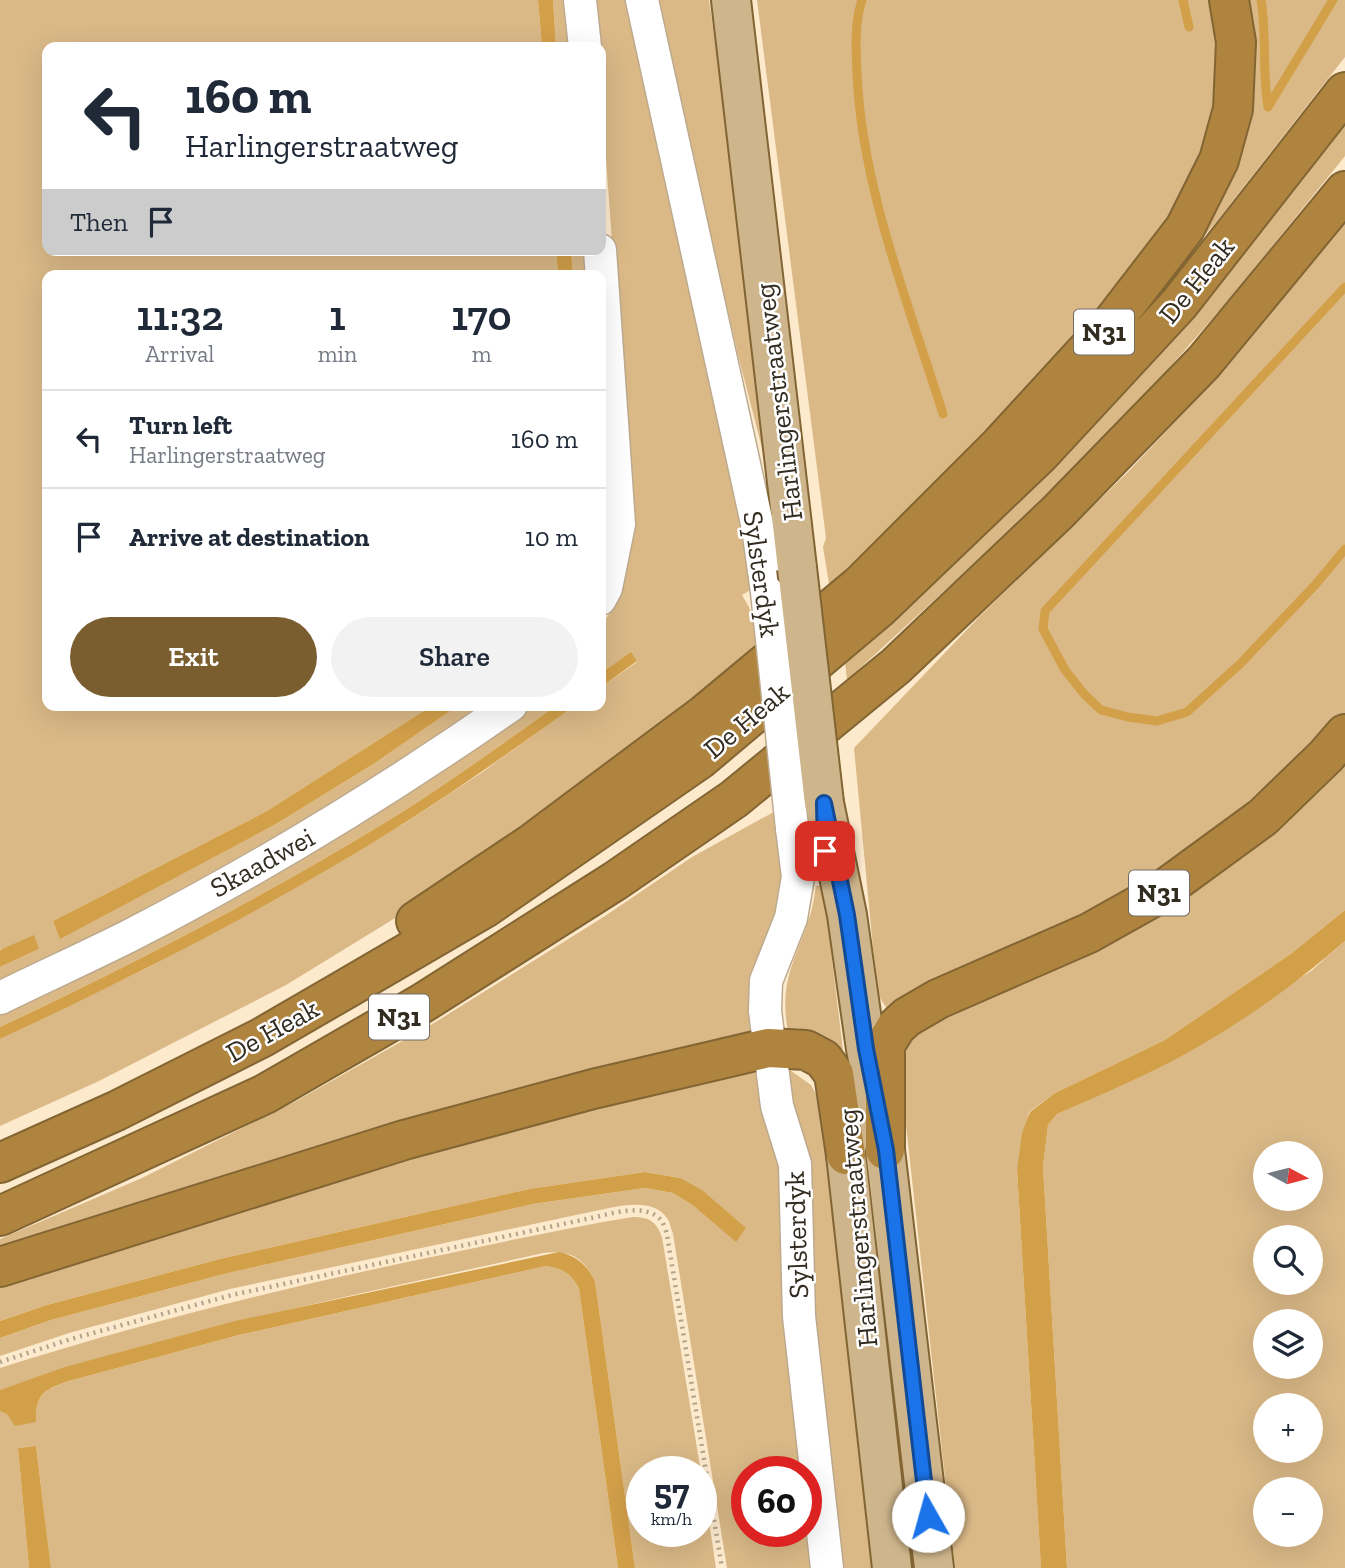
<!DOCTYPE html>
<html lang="en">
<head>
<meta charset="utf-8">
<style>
  body { margin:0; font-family:"Zilla Slab",serif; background:#f2f2f3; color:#1f2937; height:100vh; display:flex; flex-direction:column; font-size:26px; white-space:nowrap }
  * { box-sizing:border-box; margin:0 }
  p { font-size:23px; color:#747a83 }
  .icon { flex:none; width:38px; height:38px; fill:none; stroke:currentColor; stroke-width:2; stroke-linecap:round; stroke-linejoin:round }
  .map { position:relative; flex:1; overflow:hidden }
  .panel { position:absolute; left:42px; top:270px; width:564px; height:441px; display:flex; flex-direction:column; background:#fff; border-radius:14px; box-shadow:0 7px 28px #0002 }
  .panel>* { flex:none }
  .banner { position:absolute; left:42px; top:42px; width:564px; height:214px; border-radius:14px; box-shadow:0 7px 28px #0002; background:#fff; color:#1f2937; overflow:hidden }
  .needle { width:46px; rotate:97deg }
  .tools { position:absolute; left:1253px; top:1141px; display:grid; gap:14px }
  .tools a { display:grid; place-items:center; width:70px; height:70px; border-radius:50%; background:#fff; box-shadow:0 7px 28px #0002; font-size:35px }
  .speed { position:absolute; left:626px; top:1456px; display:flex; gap:14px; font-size:35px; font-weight:700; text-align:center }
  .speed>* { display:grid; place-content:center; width:91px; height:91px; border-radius:50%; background:#fff; box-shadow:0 7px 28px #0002; line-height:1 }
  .speed small { font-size:18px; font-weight:400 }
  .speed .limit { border:10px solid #d22; background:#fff; color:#111 }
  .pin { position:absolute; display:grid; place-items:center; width:60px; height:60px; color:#fff; margin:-30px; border-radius:14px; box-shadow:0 4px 10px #0006 }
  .me { position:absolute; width:77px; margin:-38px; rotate:353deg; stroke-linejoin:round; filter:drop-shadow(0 0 5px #0008) }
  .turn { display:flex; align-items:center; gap:24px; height:147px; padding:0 28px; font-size:32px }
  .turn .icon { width:91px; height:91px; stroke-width:2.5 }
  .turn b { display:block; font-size:49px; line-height:60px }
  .then { display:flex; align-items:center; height:66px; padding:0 28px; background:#0003; gap:14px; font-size:26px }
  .eta { display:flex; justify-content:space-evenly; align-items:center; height:119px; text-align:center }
  .eta b { font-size:42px; font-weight:600; line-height:49px }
  .cta { display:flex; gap:14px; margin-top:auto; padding:14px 28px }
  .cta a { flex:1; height:80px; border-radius:42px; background:#7a5e30; color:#fff; font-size:28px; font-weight:600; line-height:80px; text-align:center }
  .cta a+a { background:#f2f2f3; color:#1f2937 }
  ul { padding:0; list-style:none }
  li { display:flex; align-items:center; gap:21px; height:98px; padding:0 28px; border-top:2px solid #e0e1e3 }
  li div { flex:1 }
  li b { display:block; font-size:26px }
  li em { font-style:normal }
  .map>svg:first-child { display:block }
  .green { fill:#dab987; fill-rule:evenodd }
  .water { fill:#d3a04a }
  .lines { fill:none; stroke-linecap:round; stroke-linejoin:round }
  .stream { stroke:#d3a04a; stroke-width:9 }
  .street-casing { stroke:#bdaa8e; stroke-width:35 }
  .primary-casing { stroke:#836534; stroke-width:42 }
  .highway-casing { stroke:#836534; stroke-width:42 }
  .path { stroke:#b2a38c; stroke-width:4.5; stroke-dasharray:2 5; stroke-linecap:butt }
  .street { stroke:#fff; stroke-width:32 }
  .primary { stroke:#ceb58b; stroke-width:38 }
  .highway { stroke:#ae843e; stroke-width:38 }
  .street-bridge-casing { stroke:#bdaa8e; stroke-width:35; stroke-linecap:butt }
  .primary-bridge-casing { stroke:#836534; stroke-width:42; stroke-linecap:butt }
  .street-bridge { stroke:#fff; stroke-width:32 }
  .primary-bridge { stroke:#ceb58b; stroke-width:38 }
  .route-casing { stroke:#114b97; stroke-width:18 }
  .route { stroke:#1a73e8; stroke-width:12 }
  .labels { text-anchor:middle; stroke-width:5; stroke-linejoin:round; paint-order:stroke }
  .shield { fill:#fff; stroke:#706b64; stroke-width:2 }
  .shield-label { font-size:26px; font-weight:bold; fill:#332c21 }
  .street-label { font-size:28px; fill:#332c21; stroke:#fff }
</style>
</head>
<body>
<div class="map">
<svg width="1345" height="1568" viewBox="0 0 1345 1568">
  <rect width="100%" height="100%" fill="#fde9cc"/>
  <path class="green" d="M0 0H538L542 47H47V250H556L558 275H47V705H433L267 811 53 921 60 938 276 824 375 763 459 705H486L391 771 179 895 0 983V967L39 949H0Z
    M553 0H568L572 47H556Z
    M595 0H630L736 489 754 588 742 595 749 607 764 658 499 853 379 928 286 985 99 1081 0 1126V1039L149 967 285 893 405 823 481 773 576 705H600V688L637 662 631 653 600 674V628L611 611 626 566 632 521 600 74V47Z
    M657 0H709L766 391 771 483 738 355Z
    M757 0H1215L1221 30 1215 122 1174 219 1107 311 831 596 823 547 826 538Z
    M1239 0H1345V57L1217 221 1166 282 1197 224Z
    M1345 123V156L1226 303 1163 375 1023 519 847 680 845 661 1235 263 1298 186Z
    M1345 221V722L1148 889 1004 962 887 1009 880 998 873 948 854 748 980 616 1129 471 1222 372Z
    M571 250H587L588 275H573Z
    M533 705H557C505 742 453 780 399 814 271 893 136 963 0 1027V1012L446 767Z
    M1345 743V910L1292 953 1165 1040 1055 1093 1029 1112 1017 1170 1041 1568H955L901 1080 904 1050 915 1033 1077 948Z
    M781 808 792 840 758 1040 0 1256V1239L142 1178 298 1100 434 1023 605 916 692 857Z
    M823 885 843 1050 839 1051C823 1034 810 1032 788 1032 779 983 794 963 809 919 813 908 814 897 816 886Z
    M1345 941V1568H1067L1043 1167 1048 1125 1057 1114 1161 1067 1311 971ZM1265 1153H1311V1199H1265ZM1265 1237H1311V1283H1265ZM1265 1321H1311V1367H1265ZM1265 1405H1311V1451H1265ZM1265 1489H1311V1535H1265Z
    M759 1065 784 1166 805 1472H747V1531H807V1483L817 1568H727L673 1234C671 1229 670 1222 667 1218 651 1195 612 1208 590 1212L230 1289 69 1333 0 1356V1338L51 1320 224 1274 533 1204 645 1188 673 1193 694 1206 680 1178 645 1172 529 1189 220 1259 47 1305 0 1321V1278L300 1180Z
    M787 1068 811 1085 823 1107 877 1568H838L788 1104Z
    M633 1217C649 1217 656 1221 662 1237L701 1472H642V1531H702V1475L716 1568H635L595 1281C583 1257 570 1250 543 1253 361 1294 177 1330 0 1390V1368C147 1321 295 1285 446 1254 508 1241 570 1227 633 1217Z
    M546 1266C562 1268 572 1274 579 1289L618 1568H51L36 1446 18 1448 29 1568H0V1411L36 1421C35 1394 46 1389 69 1381L239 1335Z"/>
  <path class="water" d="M538 0H553L556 47H542Z
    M556 250H571L573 275H558Z
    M631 652 637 661 600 688V674Z
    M433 705H459L375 763 276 824 60 939 53 921 267 811Z
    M557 705H576C520 745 464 785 406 822 276 904 139 974 0 1039V1027C136 963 271 893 399 814 453 780 505 742 557 705Z
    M1345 910V941C1289 990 1226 1034 1159 1068 1126 1084 1091 1099 1057 1114L1048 1125 1043 1167 1067 1568H1041L1017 1170 1022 1133 1030 1112 1055 1093 1165 1040 1292 953Z
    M34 935 39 949 0 967V950Z
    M645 1172 680 1178 702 1190 746 1228 736 1242 694 1206 673 1193 645 1188 533 1204 224 1274 51 1320 0 1338V1321L47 1305 220 1259 529 1189Z
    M559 1252C577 1256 587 1265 595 1281L635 1568H618L579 1289C572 1274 562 1268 546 1266L239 1335 69 1381C45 1389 35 1394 36 1422L15 1426 7 1414 0 1411V1390L65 1367 235 1321Z
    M36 1446 51 1568H29L18 1448Z"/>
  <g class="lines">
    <path class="stream" d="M862 0C854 24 856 50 857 74 862 189 909 305 943 414
      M1183 0 1189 27
      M1261 0C1267 36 1262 72 1268 107L1333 0
      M1345 287 1045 611 1043 629 1065 670 1085 695 1101 710 1128 717 1157 721 1187 712 1240 664 1316 584 1345 549"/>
    <g class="street-casing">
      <path id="street" d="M580 0 585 47
        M642 0 758 528 767 592
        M600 250 619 524 606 588 600 599
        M792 828 798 877 791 918 766 981 765 1011 777 1106 795 1164 799 1316 827 1568
        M0 998C43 977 87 957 129 936 262 868 389 790 511 705"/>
    </g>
    <g class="primary-casing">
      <path id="primary" d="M731 0 797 568
        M824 803 847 915 866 1049 885 1150 934 1568
        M846 1123V1155L892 1568"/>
    </g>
    <g class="highway-casing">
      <path id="highway" d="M416 921 531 844 705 714 860 585 1000 445 1111 324 1185 228 1219 160 1233 109 1236 42 1229 0
        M885 1150V1045L896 1027 907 1017 938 999 1089 933 1155 896 1263 817 1326 756 1345 734
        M0 1163 116 1111 261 1038 349 987 486 907 700 759 878 609 1040 454 1179 304 1345 92
        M0 1216 265 1094 421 1004 615 881 734 799 896 666 1058 512 1204 362 1345 191
        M0 1267 404 1140 593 1089 768 1048 806 1050 823 1059 834 1074 846 1155"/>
    </g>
    <path class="path" d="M0 1362 71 1339 232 1295 591 1218C611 1214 645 1202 661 1220 664 1224 666 1231 667 1235L722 1568"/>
    <use href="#street" class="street"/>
    <use href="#primary" class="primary"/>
    <use href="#highway" class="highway"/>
    <g class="street-bridge-casing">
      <path id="street-bridge" d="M767 592 792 828"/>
    </g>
    <g class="primary-bridge-casing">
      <path id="primary-bridge" d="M797 568 824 803"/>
    </g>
    <use href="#street-bridge" class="street-bridge"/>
    <use href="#primary-bridge" class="primary-bridge"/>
  </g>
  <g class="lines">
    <g class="route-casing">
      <path id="route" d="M825 851 824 803 847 915 866 1049 886 1150 928 1516"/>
    </g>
    <use href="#route" class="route"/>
  </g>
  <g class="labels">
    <g class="shield">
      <rect x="1074" y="309.5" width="60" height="45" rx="5"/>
      <rect x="1129" y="870.5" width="60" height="45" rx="5"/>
      <rect x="369" y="994.5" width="60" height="45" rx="5"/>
    </g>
    <g class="shield-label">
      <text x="1104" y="341">N31</text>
      <text x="1159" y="902">N31</text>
      <text x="399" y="1026">N31</text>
    </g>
    <g class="street-label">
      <text transform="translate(1196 280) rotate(-51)" y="10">De Heak</text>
      <text transform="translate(778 402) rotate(-97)" y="10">Harlingerstraatweg</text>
      <text transform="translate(762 574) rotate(82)" y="10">Sylsterdyk</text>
      <text transform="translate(746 720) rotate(-40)" y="10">De Heak</text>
      <text transform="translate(262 862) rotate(-29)" y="10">Skaadwei</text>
      <text transform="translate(272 1030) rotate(-29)" y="10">De Heak</text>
      <text transform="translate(857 1228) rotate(-95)" y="10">Harlingerstraatweg</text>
      <text transform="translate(796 1235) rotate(-92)" y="10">Sylsterdyk</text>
    </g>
  </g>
</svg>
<div class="tools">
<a><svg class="needle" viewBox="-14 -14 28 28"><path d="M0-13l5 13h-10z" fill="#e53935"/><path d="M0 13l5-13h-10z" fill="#747a83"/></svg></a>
<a><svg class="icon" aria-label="search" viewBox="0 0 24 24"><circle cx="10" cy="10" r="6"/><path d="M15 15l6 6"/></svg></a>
<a><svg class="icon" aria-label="layers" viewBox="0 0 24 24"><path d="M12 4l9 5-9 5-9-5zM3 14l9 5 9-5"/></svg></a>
<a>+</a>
<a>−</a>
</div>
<div class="speed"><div>57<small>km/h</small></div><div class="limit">60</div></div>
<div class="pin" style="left:825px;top:851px;background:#d93025"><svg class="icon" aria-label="arrive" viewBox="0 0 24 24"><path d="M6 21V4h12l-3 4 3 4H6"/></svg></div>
<svg class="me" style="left:928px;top:1516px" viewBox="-20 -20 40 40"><circle r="19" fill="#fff"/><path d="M0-13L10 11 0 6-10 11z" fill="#1a73e8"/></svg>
<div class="banner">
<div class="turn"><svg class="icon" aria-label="left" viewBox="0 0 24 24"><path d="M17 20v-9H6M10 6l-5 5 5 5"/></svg><div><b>160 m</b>Harlingerstraatweg</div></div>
<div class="then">Then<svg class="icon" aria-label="arrive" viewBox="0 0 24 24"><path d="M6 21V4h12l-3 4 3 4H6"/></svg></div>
</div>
<section class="panel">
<div class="eta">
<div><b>11:32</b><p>Arrival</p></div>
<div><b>1</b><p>min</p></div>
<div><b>170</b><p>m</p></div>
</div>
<ul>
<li><svg class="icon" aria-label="left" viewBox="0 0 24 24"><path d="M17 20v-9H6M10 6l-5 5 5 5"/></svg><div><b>Turn left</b><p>Harlingerstraatweg</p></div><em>160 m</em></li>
<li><svg class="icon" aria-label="arrive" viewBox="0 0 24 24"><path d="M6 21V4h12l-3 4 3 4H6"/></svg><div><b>Arrive at destination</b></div><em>10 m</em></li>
</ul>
<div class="cta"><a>Exit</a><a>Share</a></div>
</section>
</div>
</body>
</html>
